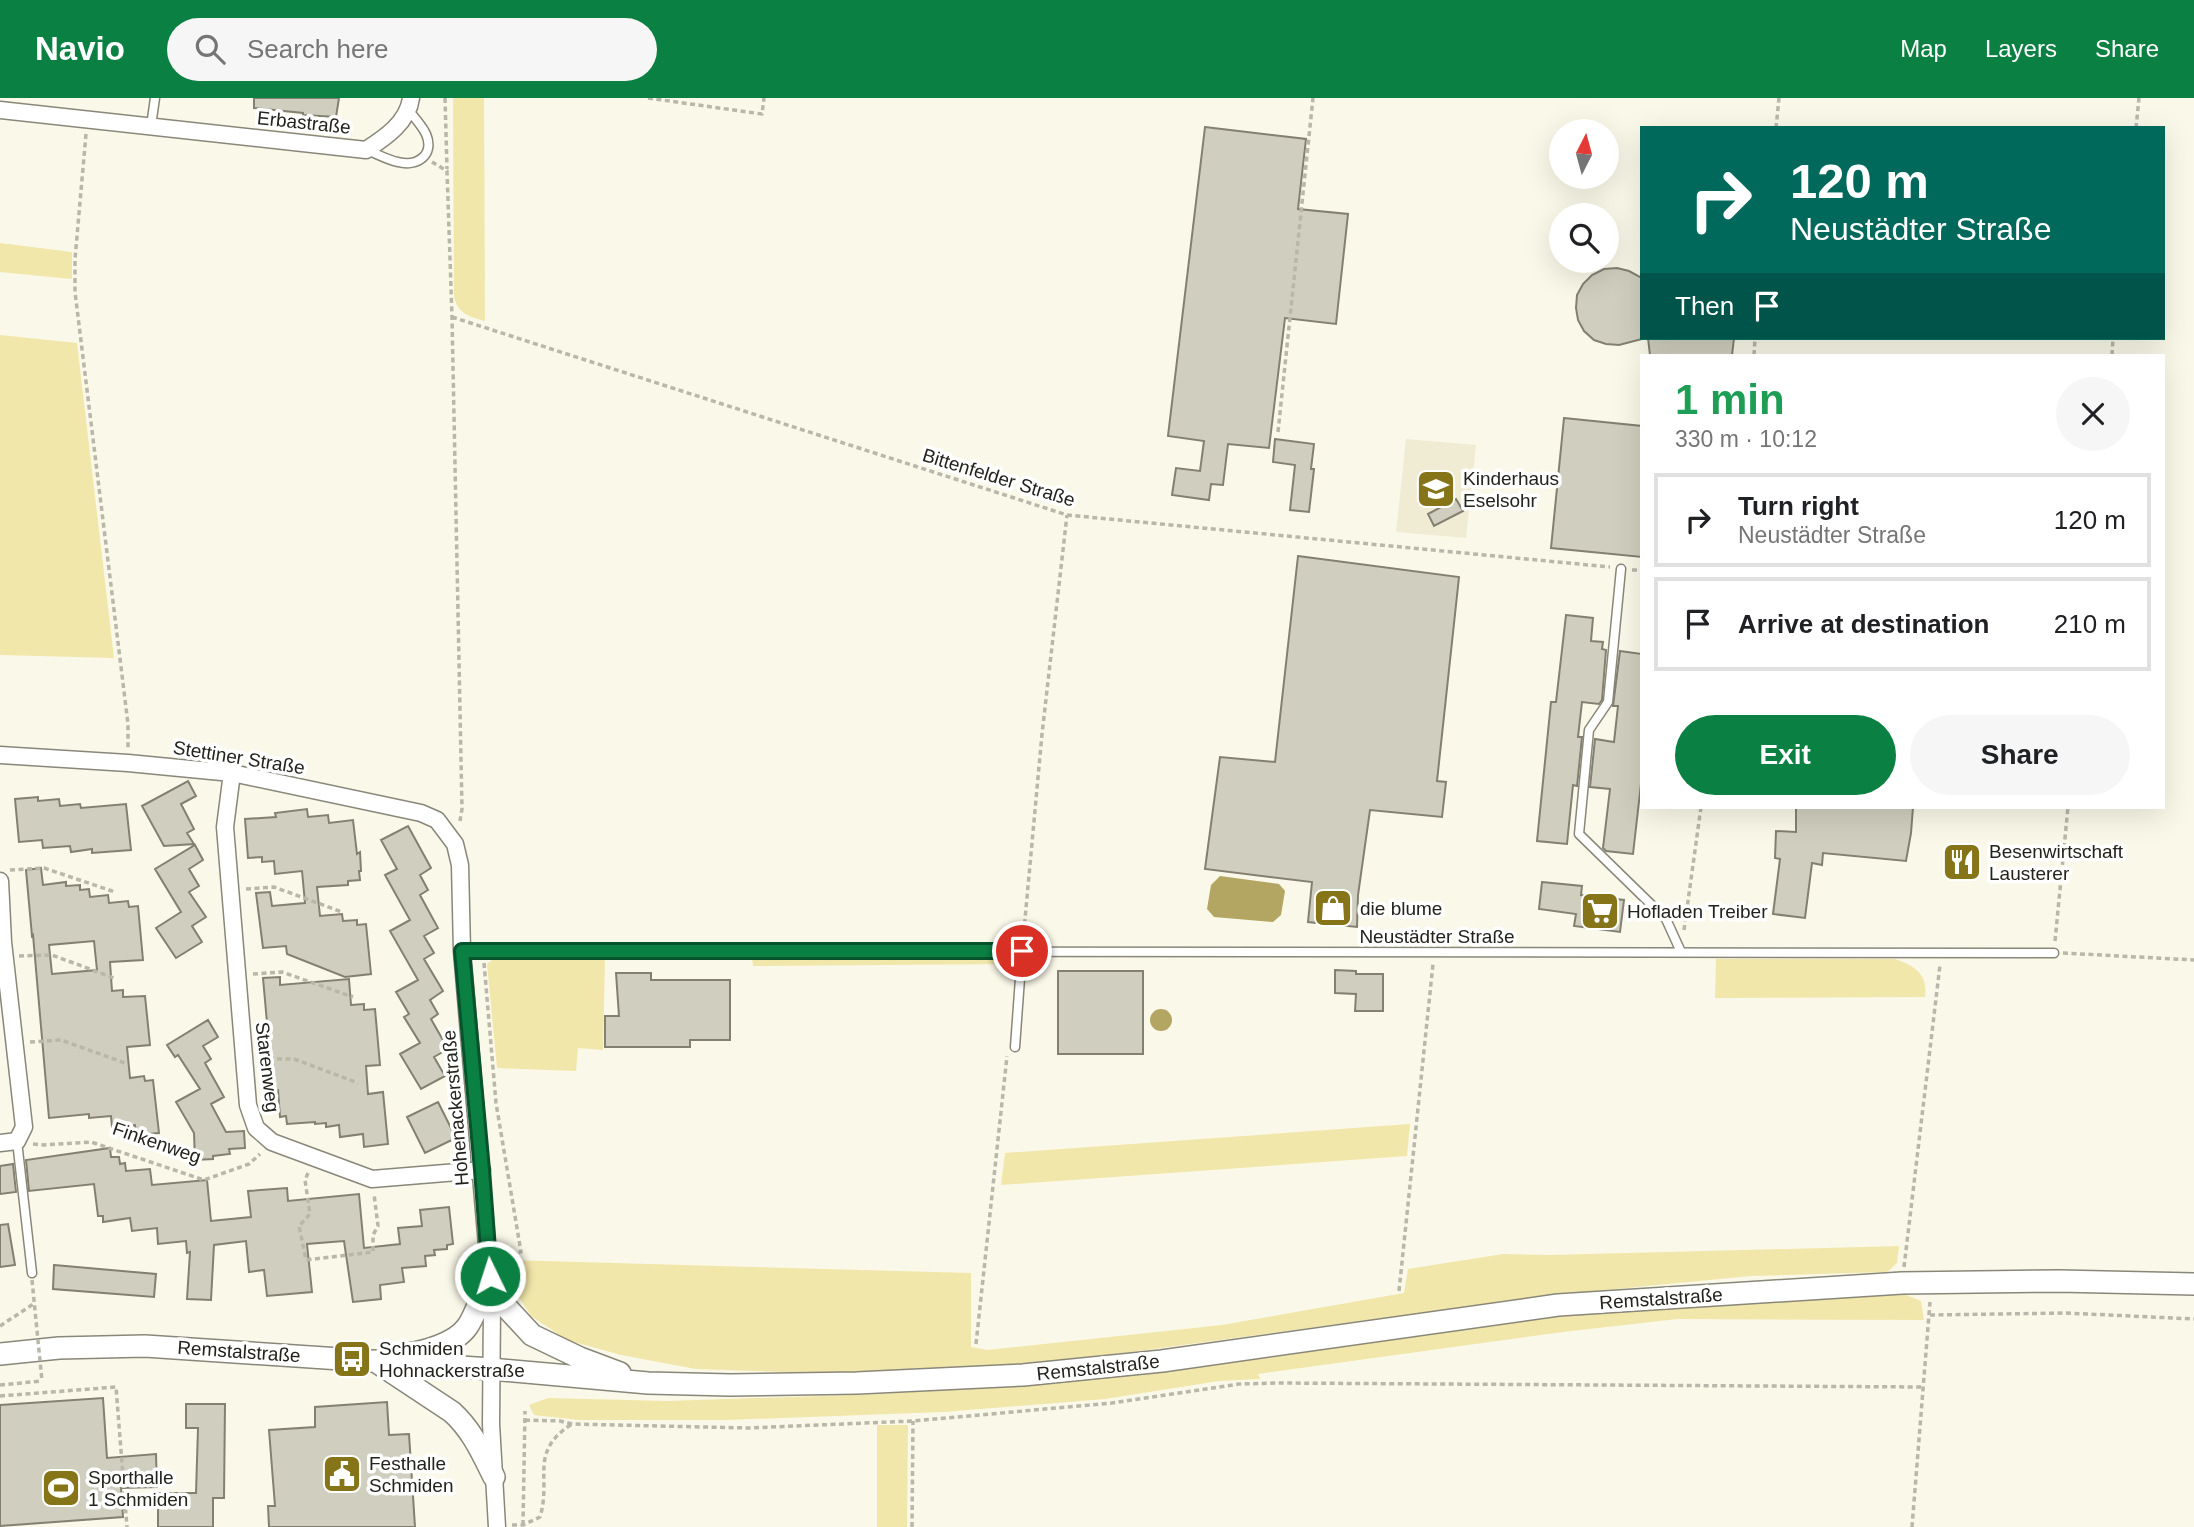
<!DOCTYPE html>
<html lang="en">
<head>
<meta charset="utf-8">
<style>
  body { margin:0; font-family:Helvetica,sans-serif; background:#f6f6f6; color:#202124; height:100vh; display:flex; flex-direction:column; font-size:26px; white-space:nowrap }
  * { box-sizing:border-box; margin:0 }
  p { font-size:23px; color:#757577 }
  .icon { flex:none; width:38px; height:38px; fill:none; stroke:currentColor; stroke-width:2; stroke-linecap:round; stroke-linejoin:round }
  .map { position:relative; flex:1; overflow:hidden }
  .side { position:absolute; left:1640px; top:256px; width:525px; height:455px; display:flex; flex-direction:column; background:#fff; border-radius:0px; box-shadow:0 7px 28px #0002 }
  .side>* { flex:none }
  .banner { position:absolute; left:1640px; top:28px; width:525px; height:214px; border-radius:0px; box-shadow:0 7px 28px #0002; background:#00695c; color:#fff; overflow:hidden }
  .needle { width:46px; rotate:6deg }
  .tools { position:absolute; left:1549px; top:21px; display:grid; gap:14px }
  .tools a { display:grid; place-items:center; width:70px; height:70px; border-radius:50%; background:#fff; box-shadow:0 7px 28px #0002; font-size:35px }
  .pin { position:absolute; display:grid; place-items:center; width:60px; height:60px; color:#fff; margin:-30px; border:4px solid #fff; border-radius:50%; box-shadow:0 2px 7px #0007 }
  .me { position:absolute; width:77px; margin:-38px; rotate:356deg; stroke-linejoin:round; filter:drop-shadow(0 0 5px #0008) }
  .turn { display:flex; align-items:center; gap:24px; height:147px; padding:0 35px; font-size:32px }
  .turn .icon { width:91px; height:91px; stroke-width:2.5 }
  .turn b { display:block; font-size:49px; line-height:60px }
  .then { display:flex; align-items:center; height:66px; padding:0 35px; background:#0003; gap:14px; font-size:26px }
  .round { display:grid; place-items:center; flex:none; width:74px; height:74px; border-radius:37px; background:#f6f6f6 }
  .headline { display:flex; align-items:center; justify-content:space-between; height:119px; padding:0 35px }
  h1 { font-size:42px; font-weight:800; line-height:52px; color:#1e9e55 }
  .action { display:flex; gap:14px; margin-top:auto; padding:14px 35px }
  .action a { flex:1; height:80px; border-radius:42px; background:#0b8043; color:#fff; font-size:28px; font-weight:800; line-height:80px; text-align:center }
  .action a+a { background:#f6f6f6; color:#202124 }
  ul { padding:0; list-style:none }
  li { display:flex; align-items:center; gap:21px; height:94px; margin:0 14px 10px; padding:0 21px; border:4px solid #e0e0e0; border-radius:0px }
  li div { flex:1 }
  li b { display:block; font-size:26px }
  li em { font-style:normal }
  header { display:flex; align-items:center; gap:42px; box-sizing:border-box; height:98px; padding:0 35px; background:#0b8043; color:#fff }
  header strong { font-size:33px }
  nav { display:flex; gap:38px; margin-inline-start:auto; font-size:24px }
  .search { width:490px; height:63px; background:#f6f6f6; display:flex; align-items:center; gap:18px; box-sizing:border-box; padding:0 24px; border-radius:38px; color:#757577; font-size:26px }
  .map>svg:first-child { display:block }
  .built { fill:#f0ecd4 }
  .green { fill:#f2e7aa }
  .water { fill:#b3a662 }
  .building { fill:#d0cebe; stroke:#838072; stroke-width:2; fill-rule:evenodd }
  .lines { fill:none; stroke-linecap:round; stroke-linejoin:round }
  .service-casing { stroke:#898779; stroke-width:11 }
  .minor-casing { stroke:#898779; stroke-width:19 }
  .tertiary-casing { stroke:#898779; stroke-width:24 }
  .path { stroke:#b8b7aa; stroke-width:3.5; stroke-dasharray:5 3.5; stroke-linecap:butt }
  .service { stroke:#fff; stroke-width:8 }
  .minor { stroke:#fff; stroke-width:16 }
  .tertiary { stroke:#fff; stroke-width:21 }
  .path-bridge { stroke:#b8b7aa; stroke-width:3.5; stroke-dasharray:5 3.5; stroke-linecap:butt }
  .route-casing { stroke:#07532c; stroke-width:18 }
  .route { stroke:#0b8043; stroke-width:12 }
  .labels { text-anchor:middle; stroke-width:7; stroke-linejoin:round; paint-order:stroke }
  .street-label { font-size:19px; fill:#23221c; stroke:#fff }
  .poi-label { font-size:19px; fill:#23221c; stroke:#fff; text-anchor:start }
</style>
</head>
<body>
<header>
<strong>Navio</strong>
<div class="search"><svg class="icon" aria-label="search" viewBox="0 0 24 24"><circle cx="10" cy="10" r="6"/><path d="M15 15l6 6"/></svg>Search here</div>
<nav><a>Map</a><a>Layers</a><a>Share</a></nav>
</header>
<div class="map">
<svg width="2194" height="1429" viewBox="0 0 2194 1429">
  <rect width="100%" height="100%" fill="#faf8e8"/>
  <path class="built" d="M1406 341 1476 347 1466 440 1396 434Z"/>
  <path class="green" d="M453 0H484L485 223C470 219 458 216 454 199Z
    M0 145 72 154V181L0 174Z
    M0 237 77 245 114 560 0 557Z
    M497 858 605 859 603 952 578 950 576 973 497 970 487 866Z
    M752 858H1002L1011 866 753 868Z
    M1716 861H1895C1915 868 1928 876 1925 899L1715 900Z
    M1410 1026 1407 1058 1001 1087 1005 1055Z
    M1899 1148 1897 1165 1887 1174 1751 1178 1554 1197 1057 1264 924 1273 814 1275 696 1271 621 1257 567 1242 531 1218 514 1191 506 1162 971 1175V1249L987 1252 1222 1227 1404 1195 1408 1171 1503 1156 1551 1157Z
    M1899 1194 1921 1203 1924 1222 1677 1221 1563 1234 1258 1276 1260 1281 1219 1283 1105 1301 943 1314 726 1322H579L534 1317 529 1307 548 1300 667 1303 881 1296 1065 1283 1600 1211Z
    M877 1327H908L907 1429H877Z"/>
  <path class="water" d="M1220 778 1279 786 1285 793 1281 817 1273 824 1214 819 1207 811 1211 787Z
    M1150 922a11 11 0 1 1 22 0a11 11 0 1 1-22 0Z"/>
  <path class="building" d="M254 0H339L336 19 303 17V15L254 10Z
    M1205 29 1306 41 1298 111 1348 116 1336 226 1285 220 1269 350 1228 346 1223 387 1211 386 1209 402 1172 397 1176 370 1200 373 1204 343 1168 338Z
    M1617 170 1629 173 1642 180V241L1619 247 1606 246 1594 242 1584 233 1578 222 1576 210 1577 197 1583 186 1592 177 1604 171Z
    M1648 240H1734L1732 257H1650Z
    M1564 320 1642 328V459L1551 450Z
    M1275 341 1314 346 1311 371H1314L1309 414 1290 412 1295 367 1273 364Z
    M1456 401 1463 413 1434 428 1428 416Z
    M1298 458 1459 479 1437 683 1446 684 1442 719 1370 712 1358 797 1357 829 1308 824 1312 784 1205 771 1220 659 1275 664Z
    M1566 517 1593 520 1591 543 1603 544 1602 551 1606 552 1602 602 1599 606 1582 604 1578 639H1582L1577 688 1573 687 1567 746 1537 743 1551 604H1556Z
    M1620 553 1642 556V677L1633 756 1606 753 1603 750 1610 691 1590 689 1595 641 1614 644 1618 608H1613Z
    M188 683 196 698 181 706 194 731 187 735 194 746 164 748 142 708Z
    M38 699V703L59 701 60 708 80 706 81 710 126 706 131 752 92 755V751L71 754 70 748 43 750 42 742 19 744 15 701Z
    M1796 709H1913L1911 735 1906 763 1823 755 1822 767 1812 765 1805 820 1773 816 1780 761 1775 760 1776 733 1796 734Z
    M307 711 308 719 328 717 329 725 353 722 357 756 360 754 361 773H359L360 782 348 783V787L317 789 320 818 342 816 343 823 357 822V827L366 826 371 876 345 879 287 856 286 848 263 850 256 795 270 794 272 808 305 805 302 773 275 776 274 763 262 764V759L248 760 245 721 276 719 275 715Z
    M408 728 431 770 420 777 428 792 420 797 438 830 424 838 434 855 424 861 443 893 430 902 438 916 431 921 448 951 434 959 445 978 421 991 400 956 420 945 404 919 409 916 396 894 418 882 390 833 410 822 385 777 397 771 381 742Z
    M195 747 203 762 189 771 199 788 189 794 206 819 192 828 202 844 176 860 156 830 181 814 155 771Z
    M41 770 43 787 66 784V788L80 787V792L89 791 90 799 108 797 109 805 128 803 129 809 138 808 143 862 110 864 112 893 123 892V899L145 898 150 947 127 949 130 980 144 978 145 983 153 982 159 1035 136 1037 135 1027 112 1029 111 1018 89 1020V1016L49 1020 33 837 32 838 26 772ZM94 843 97 872 52 876 49 847Z
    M1542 784 1582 788 1581 797 1624 802 1620 834 1574 828 1576 816 1539 811Z
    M1335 872 1356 873V876H1383V913H1355L1356 896 1335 895Z
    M1058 873H1143V956H1058Z
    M616 875H651V882H730V942H690V949H605V918H619Z
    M280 879V887L349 881 351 907 364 906V912L375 911 380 967 366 968 368 996 383 994 388 1046 364 1049 363 1036 340 1039 339 1027 326 1029V1025L315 1026V1024L287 1026 286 1018 280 1019 278 992H273L263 880Z
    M208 922 218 939 203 948 211 961 205 965 224 999 211 1006 226 1034 244 1033 245 1050 229 1051 230 1056 213 1058V1061L195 1062 194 1035 176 1004 200 991 178 957 175 959 167 947Z
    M438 1004 456 1040 425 1055 407 1019Z
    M110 1050 111 1059H119L120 1066 125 1065 126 1073 150 1071 152 1087 207 1082 211 1123 251 1119 248 1093 287 1090 288 1103 359 1096 364 1150 400 1146 398 1130 422 1128 420 1112 449 1109 453 1146 447 1147V1151L434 1152 435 1157 425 1158 426 1168 402 1170 404 1184 380 1187 381 1201 353 1204 344 1143 307 1146 312 1194 267 1198 264 1172 249 1174 246 1143 214 1147 211 1202 187 1201 190 1154 187 1155 186 1143 158 1146 157 1130 132 1133 130 1120 103 1124V1118H98L94 1086 29 1093 26 1062Z
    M13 1066 16 1094 0 1096V1068Z
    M8 1126 15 1167 0 1169V1127Z
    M54 1167 156 1176 154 1199 53 1191Z
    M103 1300 107 1360 156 1356 157 1389 121 1390 123 1419 0 1428V1307Z
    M387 1304 389 1337 409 1336 415 1429H269L268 1408H275L269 1332 315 1329V1309Z
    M186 1306H225L224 1400H213V1429H158V1395H196L198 1330H186Z"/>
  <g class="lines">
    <g class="service-casing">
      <path id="service" d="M151 28 155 0
        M366 52C376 55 387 62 398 64 417 69 435 57 426 36 422 28 415 20 409 13
        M1621 471 1608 604 1589 632 1579 736 1666 821 1681 854
        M462 853 2054 855
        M1015 949 1022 853
        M17 1043 32 1175"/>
    </g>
    <g class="minor-casing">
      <path id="minor" d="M0 12 366 52C386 39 408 24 411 0
        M0 657 128 665 232 675 421 715 437 722 455 746 460 767 462 853 492 1207 491 1326 497 1429
        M232 675 225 729 248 1007 256 1030 272 1044 372 1081 482 1072
        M0 783 3 844 24 1029 17 1043 0 1045"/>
    </g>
    <g class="tertiary-casing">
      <path id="tertiary" d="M490 1178 507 1210 532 1237 580 1260 620 1275
        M0 1256 59 1250 145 1248 491 1271 648 1285 730 1287 857 1285 1023 1277 1162 1263 1558 1207 1902 1185 2059 1183 2194 1186
        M403 1257C423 1254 455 1246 467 1229 476 1217 483 1192 490 1178
        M375 1263 452 1314C472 1332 482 1355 494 1379"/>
    </g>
    <path class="path" d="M445 0 447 71
      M648 0 762 16 764 0
      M1776 30 1779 0
      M2136 30 2139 0
      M86 36 75 161V194L128 626V651
      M432 64 447 73 452 219 462 711 460 723
      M452 219 1067 417 1610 469
      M1754 257 1755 240
      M2112 257 2113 240
      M1278 334 1313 0
      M1632 472H1642
      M10 772 44 770 115 794
      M246 791 274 789 342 814
      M1684 832 1701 709
      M1023 843 1042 636 1067 417
      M2055 843 2068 709
      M2063 855 2194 862
      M19 858 52 857 114 880
      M484 865 496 1005 521 1154 502 1156
      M253 876 282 874 353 899
      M30 944 61 942 125 965
      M260 961H294L358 985
      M33 1046 43 1047 91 1044 204 1082 249 1066 260 1056
      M308 1075 305 1082 310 1116 299 1128 306 1162 373 1154V1137L378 1128 374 1096
      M1904 1169 1940 867
      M1399 1193 1433 866
      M1930 1217 2066 1215 2194 1221
      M0 1228 35 1205
      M976 1246 1007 958
      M0 1287 42 1283
      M0 1298 116 1289 127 1429
      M525 1322 560 1323 572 1326 748 1330 913 1323 1112 1305 1239 1286 1280 1285 1923 1289
      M512 1427H523L540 1419C552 1380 528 1354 572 1326
      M523 1427 525 1313
      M912 1429 913 1323
      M1912 1429 1930 1204"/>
    <use href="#service" class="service"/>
    <use href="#minor" class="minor"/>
    <use href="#tertiary" class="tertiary"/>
    <path class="path-bridge" d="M32 1182 42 1283"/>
  </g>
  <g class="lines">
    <g class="route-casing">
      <path id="route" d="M490 1178 482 1072 462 853H1022"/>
    </g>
    <use href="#route" class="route"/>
  </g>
  <defs>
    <g id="school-square" transform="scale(2.0125)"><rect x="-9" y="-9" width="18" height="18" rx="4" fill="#857518" stroke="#fff"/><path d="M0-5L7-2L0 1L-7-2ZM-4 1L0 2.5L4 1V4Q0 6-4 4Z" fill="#fff"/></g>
    <g id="restaurant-square" transform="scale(2.0125)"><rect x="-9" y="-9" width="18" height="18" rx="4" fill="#857518" stroke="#fff"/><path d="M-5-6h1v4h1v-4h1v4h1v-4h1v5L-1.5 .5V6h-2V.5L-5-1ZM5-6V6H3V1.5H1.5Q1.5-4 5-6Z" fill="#fff"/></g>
    <g id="shop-square" transform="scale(2.0125)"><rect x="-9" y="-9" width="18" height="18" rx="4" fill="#857518" stroke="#fff"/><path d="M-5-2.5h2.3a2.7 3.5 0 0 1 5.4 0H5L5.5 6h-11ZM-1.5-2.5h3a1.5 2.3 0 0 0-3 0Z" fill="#fff"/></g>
    <g id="supermarket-square" transform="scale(2.0125)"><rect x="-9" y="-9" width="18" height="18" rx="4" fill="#857518" stroke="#fff"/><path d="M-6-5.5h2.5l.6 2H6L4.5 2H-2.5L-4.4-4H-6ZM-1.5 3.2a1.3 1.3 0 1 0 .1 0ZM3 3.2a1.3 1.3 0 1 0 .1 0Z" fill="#fff"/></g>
    <g id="bus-square" transform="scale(2.0125)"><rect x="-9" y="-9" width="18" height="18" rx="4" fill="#857518" stroke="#fff"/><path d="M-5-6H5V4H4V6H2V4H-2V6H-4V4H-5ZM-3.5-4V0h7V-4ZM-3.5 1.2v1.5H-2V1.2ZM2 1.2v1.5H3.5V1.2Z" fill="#fff"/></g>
    <g id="civic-square" transform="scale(2.0125)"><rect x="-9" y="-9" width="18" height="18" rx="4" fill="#857518" stroke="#fff"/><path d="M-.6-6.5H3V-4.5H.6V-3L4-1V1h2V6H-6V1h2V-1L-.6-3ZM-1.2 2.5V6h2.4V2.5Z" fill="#fff"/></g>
    <g id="stadium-square" transform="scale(2.0125)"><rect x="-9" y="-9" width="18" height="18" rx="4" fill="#857518" stroke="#fff"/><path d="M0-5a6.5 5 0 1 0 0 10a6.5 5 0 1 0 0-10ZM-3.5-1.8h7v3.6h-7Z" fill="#fff"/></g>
  </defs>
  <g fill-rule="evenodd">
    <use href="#school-square" x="1436" y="391"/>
    <use href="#restaurant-square" x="1962" y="764"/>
    <use href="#shop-square" x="1333" y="810"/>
    <use href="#supermarket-square" x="1600" y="813"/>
    <use href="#bus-square" x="352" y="1261"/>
    <use href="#civic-square" x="342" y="1376"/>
    <use href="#stadium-square" x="61" y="1390"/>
  </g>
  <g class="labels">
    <g class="street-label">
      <text transform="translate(304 24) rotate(6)" y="7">Erbastraße</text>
      <text transform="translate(999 379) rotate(17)" y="7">Bittenfelder Straße</text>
      <text transform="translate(239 659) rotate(9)" y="7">Stettiner Straße</text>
      <text x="1437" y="845">Neustädter Straße</text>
      <text transform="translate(268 969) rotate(83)" y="7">Starenweg</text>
      <text transform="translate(455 1010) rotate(-95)" y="7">Hohenackerstraße</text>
      <text transform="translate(157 1044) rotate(19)" y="7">Finkenweg</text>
      <text transform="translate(1661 1200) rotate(-4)" y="7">Remstalstraße</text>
      <text transform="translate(239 1253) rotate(4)" y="7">Remstalstraße</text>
      <text transform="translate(1098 1269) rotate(-6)" y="7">Remstalstraße</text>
    </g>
    <g class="poi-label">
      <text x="1463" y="387">Kinderhaus<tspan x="1463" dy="22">Eselsohr</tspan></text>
      <text x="1989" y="760">Besenwirtschaft<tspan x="1989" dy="22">Lausterer</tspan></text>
      <text x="1360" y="817">die blume</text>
      <text x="1627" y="820">Hofladen Treiber</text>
      <text x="379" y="1257">Schmiden<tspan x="379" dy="22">Hohnackerstraße</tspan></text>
      <text x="369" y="1372">Festhalle<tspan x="369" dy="22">Schmiden</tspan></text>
      <text x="88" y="1386">Sporthalle<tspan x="88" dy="22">1 Schmiden</tspan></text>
    </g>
  </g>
</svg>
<div class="tools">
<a><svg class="needle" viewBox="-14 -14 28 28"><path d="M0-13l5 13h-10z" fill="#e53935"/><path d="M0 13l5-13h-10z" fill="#757577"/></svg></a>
<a><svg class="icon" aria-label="search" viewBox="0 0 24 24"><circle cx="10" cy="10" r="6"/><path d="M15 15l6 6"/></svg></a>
</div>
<div class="pin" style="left:1022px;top:853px;background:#d93025"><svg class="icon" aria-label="arrive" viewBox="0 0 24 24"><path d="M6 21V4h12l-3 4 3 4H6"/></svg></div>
<svg class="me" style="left:490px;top:1178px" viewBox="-20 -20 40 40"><circle r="17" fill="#0b8043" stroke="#fff" stroke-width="3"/><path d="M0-11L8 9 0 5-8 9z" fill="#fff"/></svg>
<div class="banner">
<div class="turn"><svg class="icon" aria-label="right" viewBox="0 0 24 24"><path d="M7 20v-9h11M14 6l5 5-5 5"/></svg><div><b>120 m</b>Neustädter Straße</div></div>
<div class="then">Then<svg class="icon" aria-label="arrive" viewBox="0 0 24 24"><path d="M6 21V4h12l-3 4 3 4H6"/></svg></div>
</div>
<section class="side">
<div class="headline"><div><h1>1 min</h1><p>330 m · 10:12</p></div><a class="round"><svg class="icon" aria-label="close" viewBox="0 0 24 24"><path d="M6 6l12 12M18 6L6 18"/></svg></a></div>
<ul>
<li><svg class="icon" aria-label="right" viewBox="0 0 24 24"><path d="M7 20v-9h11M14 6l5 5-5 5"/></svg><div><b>Turn right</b><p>Neustädter Straße</p></div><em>120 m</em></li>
<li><svg class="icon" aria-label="arrive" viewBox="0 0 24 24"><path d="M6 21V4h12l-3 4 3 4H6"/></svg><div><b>Arrive at destination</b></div><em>210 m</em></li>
</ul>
<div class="action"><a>Exit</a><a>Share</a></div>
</section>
</div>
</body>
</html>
